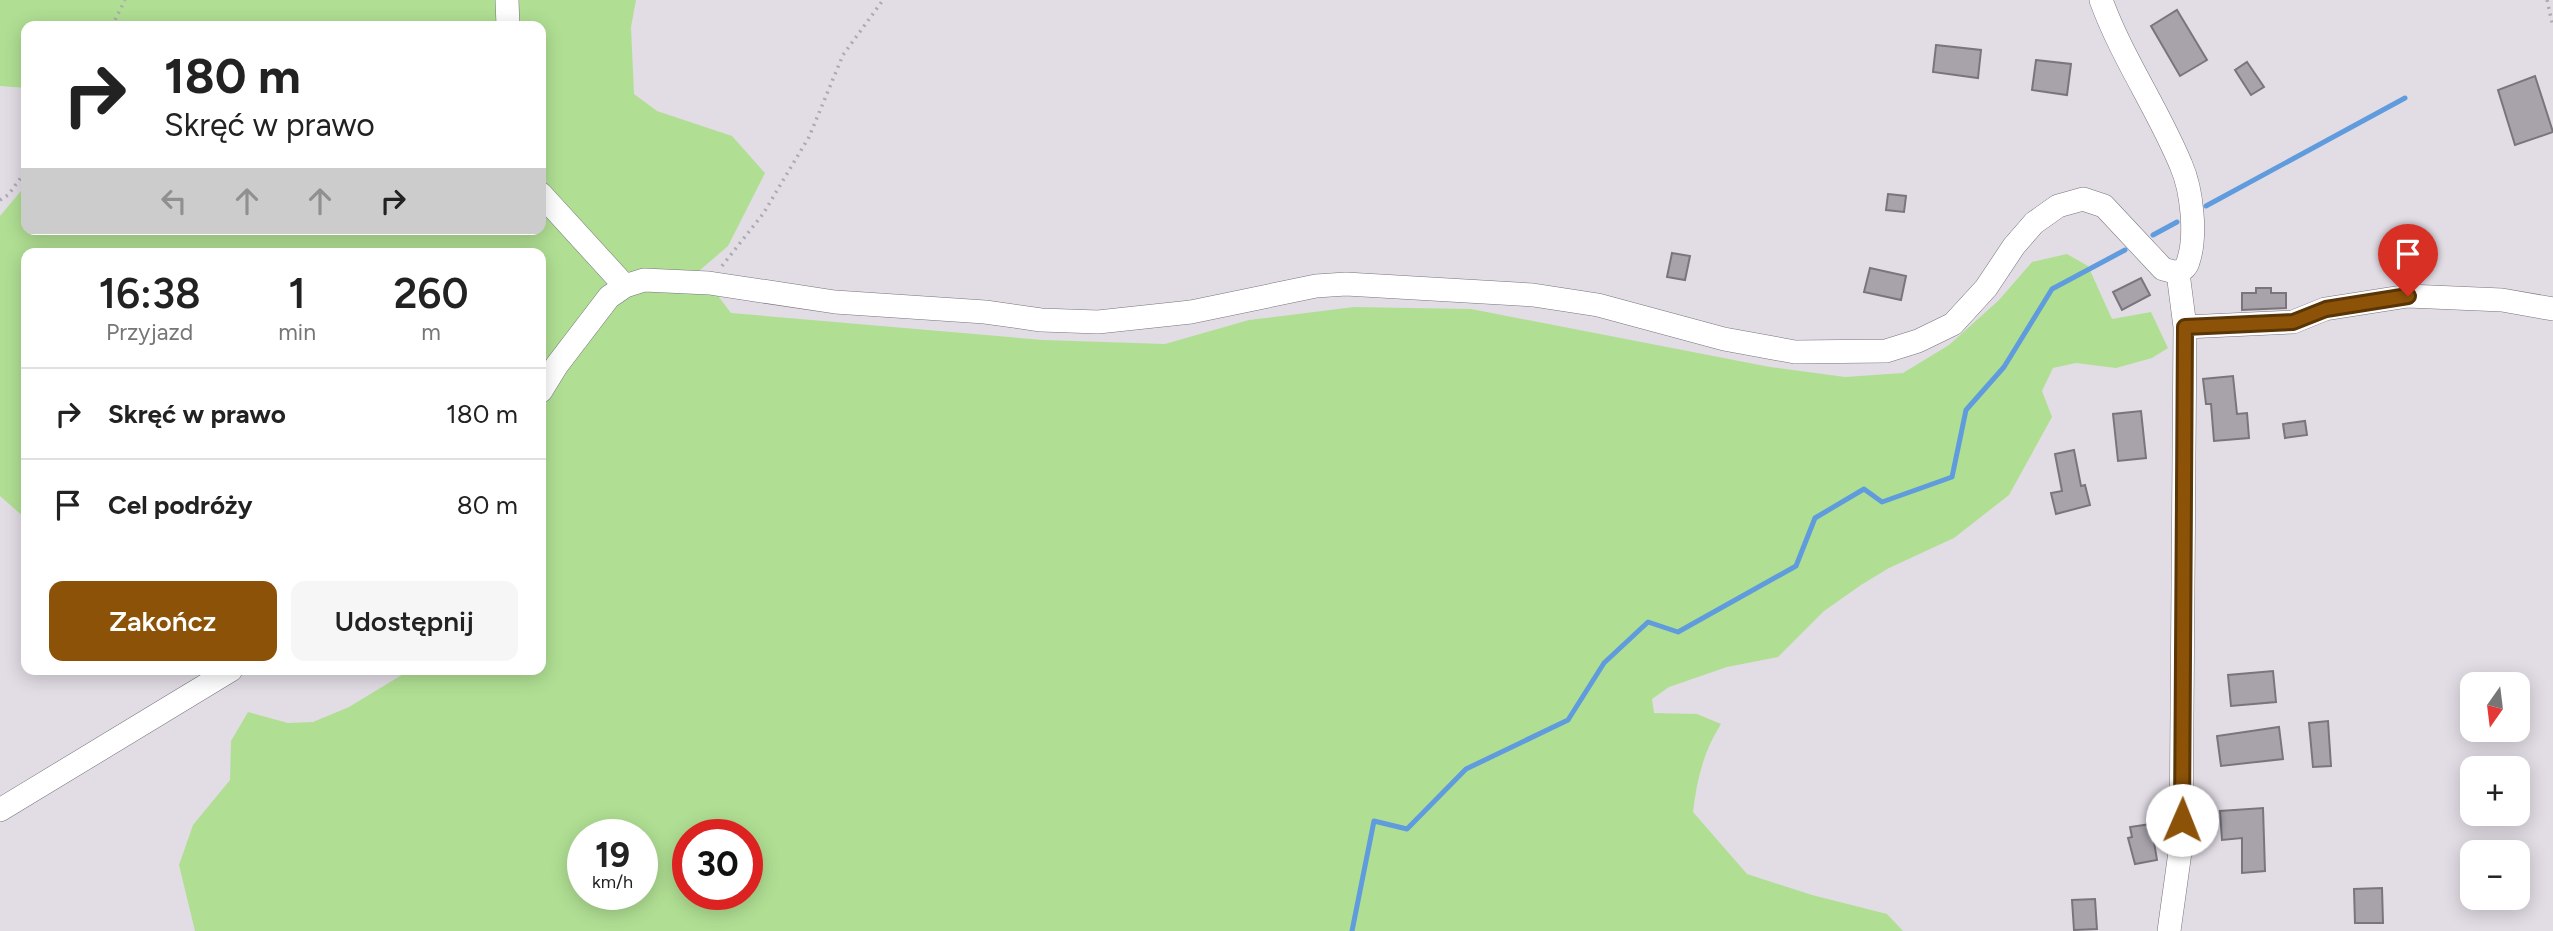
<!DOCTYPE html>
<html lang="pl">
<head>
<meta charset="utf-8">
<style>
  body { margin:0; font-family:Figtree,sans-serif; background:#f6f6f6; color:#222; height:100vh; display:flex; flex-direction:column; font-size:26px; white-space:nowrap }
  * { box-sizing:border-box; margin:0 }
  p { font-size:23px; color:#767676 }
  .icon { flex:none; width:38px; height:38px; fill:none; stroke:currentColor; stroke-width:2; stroke-linecap:round; stroke-linejoin:round }
  .map { position:relative; flex:1; overflow:hidden }
  .side { position:absolute; left:21px; top:248px; width:525px; height:427px; display:flex; flex-direction:column; background:#fff; border-radius:14px; box-shadow:0 4px 18px #0003 }
  .side>* { flex:none }
  .guide { position:absolute; left:21px; top:21px; width:525px; height:214px; border-radius:14px; box-shadow:0 4px 18px #0003; background:#fff; color:#222; overflow:hidden }
  .needle { width:46px; rotate:194deg }
  .tools { position:absolute; left:2460px; top:672px; display:grid; gap:14px }
  .tools a { display:grid; place-items:center; width:70px; height:70px; border-radius:14px; background:#fff; box-shadow:0 4px 18px #0003; font-size:35px }
  .speed { position:absolute; left:567px; top:819px; display:flex; gap:14px; font-size:35px; font-weight:700; text-align:center }
  .speed>* { display:grid; place-content:center; width:91px; height:91px; border-radius:50%; background:#fff; box-shadow:0 4px 18px #0003; line-height:1 }
  .speed small { font-size:18px; font-weight:400 }
  .speed .limit { border:10px solid #d22; background:#fff; color:#111 }
  .pin { position:absolute; display:grid; place-items:center; width:60px; height:60px; color:#fff; margin:-72px -30px; border-radius:50% 50% 50% 0; rotate:-45deg; box-shadow:0 0 7px #0007 }
  .pin .icon { rotate:45deg }
  .me { position:absolute; width:77px; margin:-38px; rotate:1deg; stroke-linejoin:round; filter:drop-shadow(0 0 5px #0008) }
  .turn { display:flex; align-items:center; gap:24px; height:147px; padding:0 28px; font-size:32px }
  .turn .icon { width:91px; height:91px; stroke-width:2.5 }
  .turn b { display:block; font-size:49px; line-height:60px }
  .lanes { display:flex; align-items:center; height:66px; padding:0 28px; background:#0003; justify-content:center; gap:35px; direction:ltr }
  .lanes .off { opacity:.35 }
  .eta { display:flex; justify-content:space-evenly; align-items:center; height:119px; text-align:center }
  .eta b { font-size:42px; font-weight:600; line-height:49px }
  .cta { display:flex; gap:14px; margin-top:auto; padding:14px 28px }
  .cta a { flex:1; height:80px; border-radius:14px; background:#8b5208; color:#fff; font-size:28px; font-weight:600; line-height:80px; text-align:center }
  .cta a+a { background:#f6f6f6; color:#222 }
  ul { padding:0; list-style:none }
  li { display:flex; align-items:center; gap:21px; height:91px; padding:0 28px; border-top:2px solid #e0e0e0 }
  li div { flex:1 }
  li b { display:block; font-size:26px }
  li em { font-style:normal }
  .map>svg:first-child { display:block }
  .green { fill:#b0df93; fill-rule:evenodd }
  .lines { fill:none; stroke-linecap:round; stroke-linejoin:round }
  .stream { stroke:#609cdd; stroke-width:5 }
  .building { fill:#a8a2ab; stroke:#7a757d; stroke-width:2 }
  .minor-casing { stroke:#78737b; stroke-width:24 }
  .path { stroke:#ada9b0; stroke-width:3.5; stroke-dasharray:2 5; stroke-linecap:butt }
  .minor { stroke:#fff; stroke-width:23 }
  .route-casing { stroke:#5a3505; stroke-width:18 }
  .route { stroke:#8b5208; stroke-width:12 }
</style>
</head>
<body>
<div class="map">
<svg width="2553" height="931" viewBox="0 0 2553 931">
  <rect width="100%" height="100%" fill="#e2dce5"/>
  <path class="green" d="M0 0H636L631 27 634 94 657 111 732 136 765 173 728 246 699 271 731 313 1043 340 1165 344 1249 320 1354 307 1471 309 1770 367 1845 377 1903 373 1949 345 1999 300 2032 262 2067 254 2088 266 2112 319 2151 312 2168 348 2152 358 2116 368 2076 363 2053 368 2042 391 2052 417 2009 495 1954 538 1889 568 1861 585 1824 611 1778 657 1727 667 1669 687 1652 699 1654 713 1697 714 1721 724C1703 752 1697 780 1693 812L1747 874 1812 895 1887 914 1903 931H195L179 865 193 825 230 780 231 741 248 712 288 723 313 722 349 707 410 670H541V254H26V519L0 496V216L26 185V229H541V26H26V88L0 86ZM583 835H642V894H583ZM688 835H747V894H688Z"/>
  <g class="lines">
    <path class="stream" d="M2206 206 2405 98
      M2153 235 2177 222
      M1352 931 1374 821 1407 829 1466 769 1568 720 1604 663 1648 622 1678 632 1796 566 1815 518 1864 489 1882 502 1952 477 1966 410 2004 367 2052 289 2125 250"/>
  </g>
  <path class="building" d="M2177 10 2207 60 2180 76 2151 26Z
    M1936 45 1981 50 1978 78 1933 72Z
    M2036 60 2071 64 2067 95 2032 90Z
    M2247 62 2264 87 2251 95 2235 70Z
    M2535 76 2553 132 2515 145 2498 90Z
    M1888 194 1906 196 1904 212 1886 210Z
    M1672 253 1690 256 1685 280 1667 277Z
    M1870 268 1906 276 1901 300 1864 292Z
    M2141 278 2150 295 2122 310 2113 292Z
    M2256 288H2271V293H2286V308L2242 310V293H2256Z
    M2233 376 2237 414 2247 413 2249 438 2214 441 2211 404H2206L2203 379Z
    M2141 411 2146 458 2118 461 2113 414Z
    M2305 421 2307 435 2285 438 2283 424Z
    M2074 450 2081 486 2085 485 2090 505 2056 514 2051 493 2062 491 2055 454Z
    M2273 671 2276 702 2231 706 2228 675Z
    M2328 721 2331 766 2313 767 2309 723Z
    M2279 727 2283 759 2221 766 2217 736Z
    M2263 808 2265 871 2242 873V838L2222 840 2220 811Z
    M2151 824 2157 860 2135 864 2128 838 2132 837 2130 827Z
    M2382 888 2383 923H2355L2354 889Z
    M2095 899 2097 929 2074 930 2072 900Z"/>
  <g class="lines">
    <g class="minor-casing">
      <path id="minor" d="M507 0 508 26
        M2101 0C2122 58 2158 109 2181 165 2192 190 2197 236 2188 262 2187 267 2182 270 2178 273
        M541 194 625 286
        M2185 327 2293 322 2325 309 2408 296 2502 300 2553 309
        M541 391 557 365 609 297 625 286 644 280 709 283 835 302 985 312 1041 320 1098 322 1191 312 1316 286 1346 284 1533 295 1598 305 1724 339 1795 352 1886 351 1918 341 1953 324 1986 288 2014 246 2034 223 2058 206 2083 199 2104 206 2163 269 2178 273
        M0 810 231 670
        M2169 931 2181 845 2185 327 2178 273"/>
    </g>
    <path class="path" d="M2547 0 2553 27
      M112 26 125 0
      M0 200 8 195 26 171
      M722 266 763 214 809 137 843 55 883 0"/>
    <use href="#minor" class="minor"/>
  </g>
  <g class="lines">
    <g class="route-casing">
      <path id="route" d="M2182 820 2185 327 2293 322 2326 309 2408 296"/>
    </g>
    <use href="#route" class="route"/>
  </g>
</svg>
<div class="tools">
<a><svg class="needle" viewBox="-14 -14 28 28"><path d="M0-13l5 13h-10z" fill="#e53935"/><path d="M0 13l5-13h-10z" fill="#767676"/></svg></a>
<a>+</a>
<a>−</a>
</div>
<div class="speed"><div>19<small>km/h</small></div><div class="limit">30</div></div>
<div class="pin" style="left:2408px;top:296px;background:#d93025"><svg class="icon" aria-label="arrive" viewBox="0 0 24 24"><path d="M6 21V4h12l-3 4 3 4H6"/></svg></div>
<svg class="me" style="left:2182px;top:820px" viewBox="-20 -20 40 40"><circle r="19" fill="#fff"/><path d="M0-13L10 11 0 6-10 11z" fill="#8b5208"/></svg>
<div class="guide">
<div class="turn"><svg class="icon" aria-label="right" viewBox="0 0 24 24"><path d="M7 20v-9h11M14 6l5 5-5 5"/></svg><div><b>180 m</b>Skręć w prawo</div></div>
<div class="lanes"><svg class="icon off" aria-label="left" viewBox="0 0 24 24"><path d="M17 20v-9H6M10 6l-5 5 5 5"/></svg><svg class="icon off" aria-label="ahead" viewBox="0 0 24 24"><path d="M12 20V5M6 11l6-6 6 6"/></svg><svg class="icon off" aria-label="ahead" viewBox="0 0 24 24"><path d="M12 20V5M6 11l6-6 6 6"/></svg><svg class="icon" aria-label="right" viewBox="0 0 24 24"><path d="M7 20v-9h11M14 6l5 5-5 5"/></svg></div>
</div>
<section class="side">
<div class="eta">
<div><b>16:38</b><p>Przyjazd</p></div>
<div><b>1</b><p>min</p></div>
<div><b>260</b><p>m</p></div>
</div>
<ul>
<li><svg class="icon" aria-label="right" viewBox="0 0 24 24"><path d="M7 20v-9h11M14 6l5 5-5 5"/></svg><div><b>Skręć w prawo</b></div><em>180 m</em></li>
<li><svg class="icon" aria-label="arrive" viewBox="0 0 24 24"><path d="M6 21V4h12l-3 4 3 4H6"/></svg><div><b>Cel podróży</b></div><em>80 m</em></li>
</ul>
<div class="cta"><a>Zakończ</a><a>Udostępnij</a></div>
</section>
</div>
</body>
</html>
